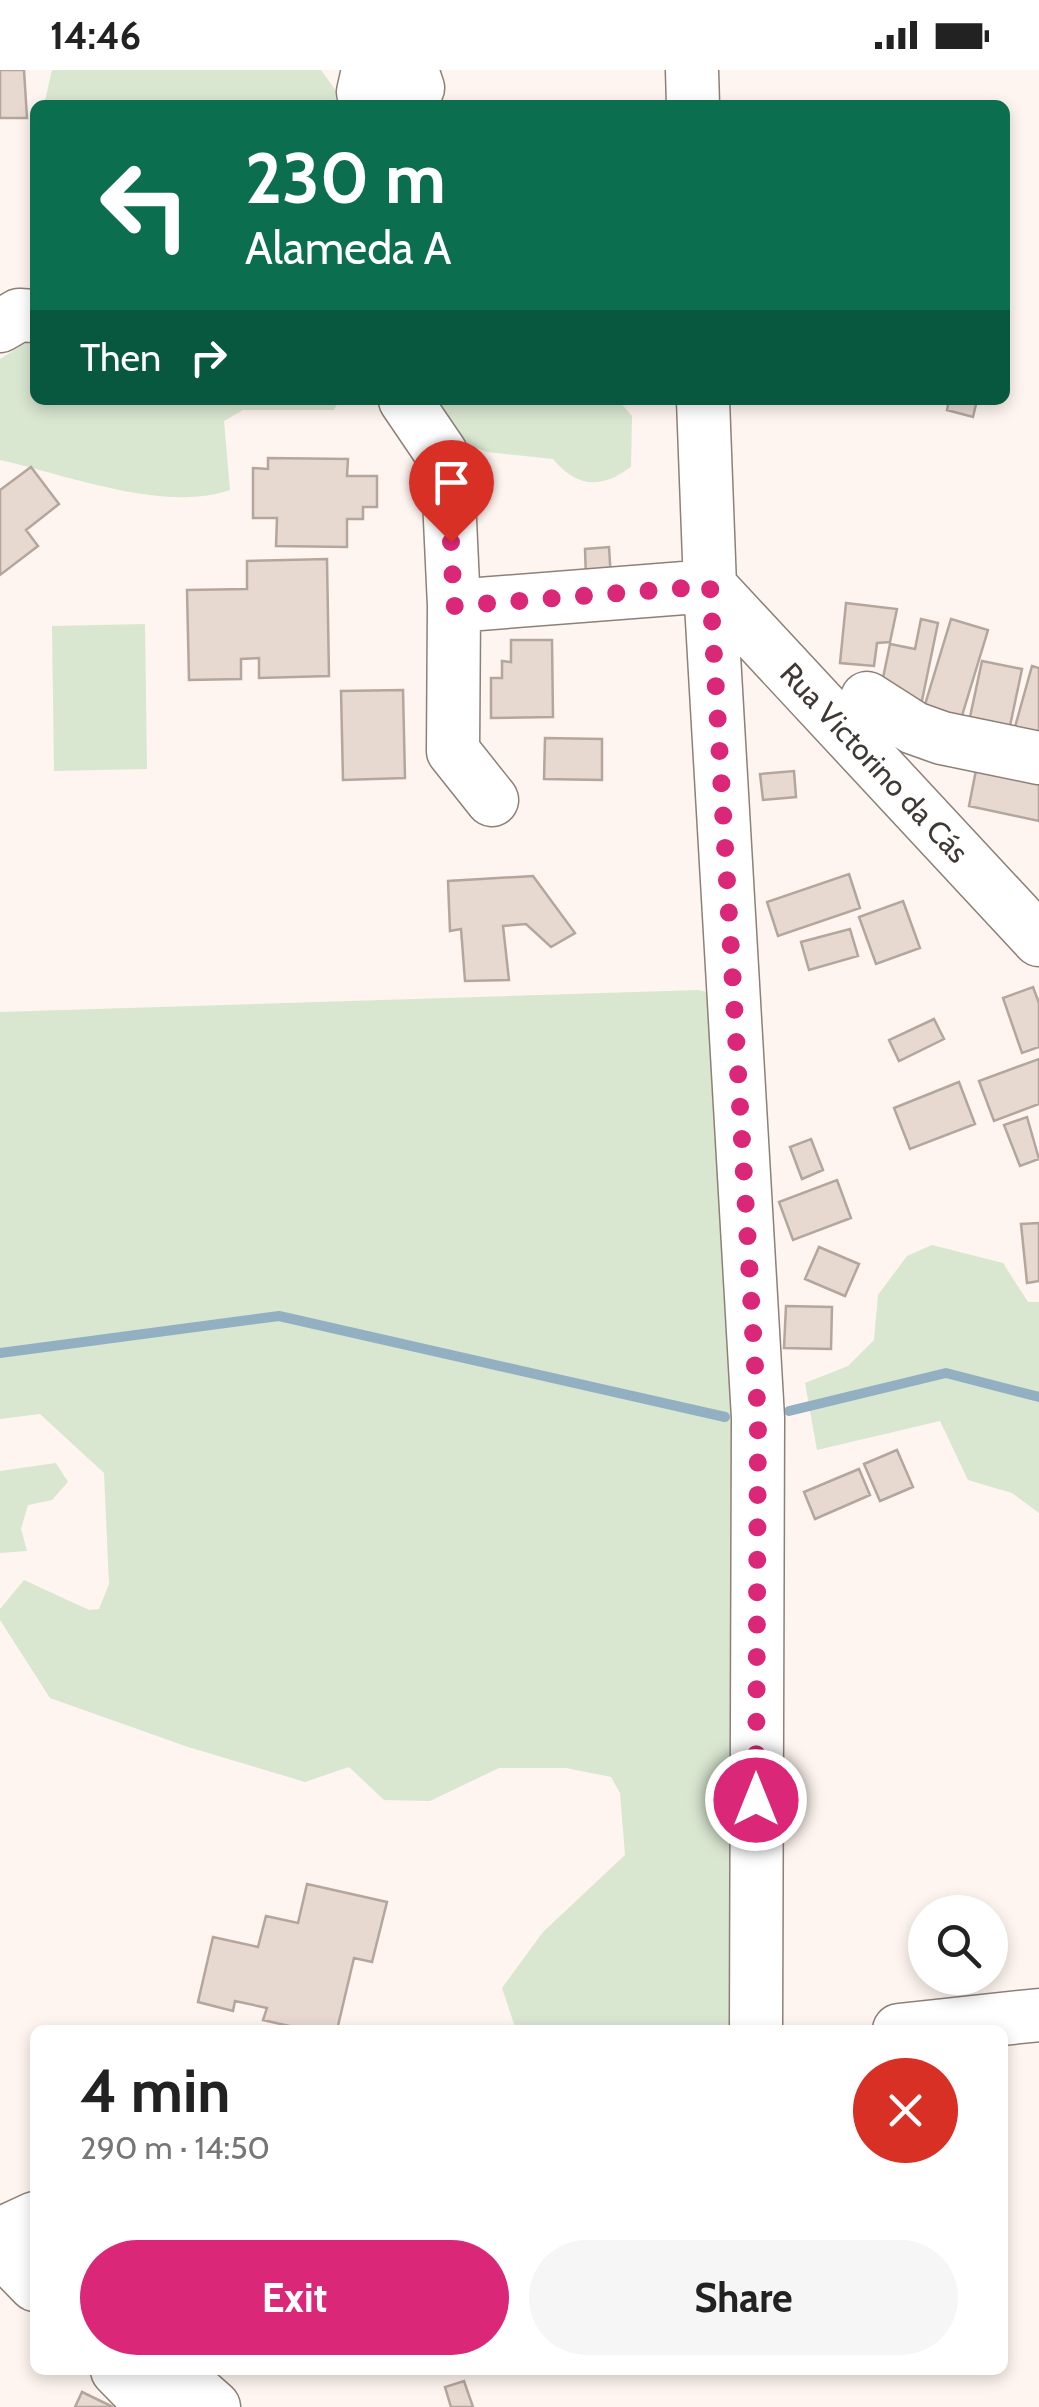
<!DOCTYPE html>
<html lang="en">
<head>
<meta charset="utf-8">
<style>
  body { margin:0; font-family:Cabin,sans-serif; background:#f6f6f6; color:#222; height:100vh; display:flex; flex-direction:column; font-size:38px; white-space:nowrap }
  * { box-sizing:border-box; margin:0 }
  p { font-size:32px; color:#767676 }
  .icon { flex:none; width:55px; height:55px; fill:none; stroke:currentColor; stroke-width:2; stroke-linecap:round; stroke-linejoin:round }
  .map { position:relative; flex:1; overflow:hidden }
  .details { position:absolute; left:30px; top:1955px; width:978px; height:350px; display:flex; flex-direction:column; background:#fff; border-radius:15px; box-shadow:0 5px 15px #0003 }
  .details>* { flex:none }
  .top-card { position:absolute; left:30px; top:30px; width:980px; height:305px; border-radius:15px; box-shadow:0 5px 15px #0003; background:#0b6e4f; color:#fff; overflow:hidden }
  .buttons { position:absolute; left:908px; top:1825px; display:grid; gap:20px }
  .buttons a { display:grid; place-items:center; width:100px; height:100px; border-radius:50%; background:#fff; box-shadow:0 5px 15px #0003; font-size:50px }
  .pin { position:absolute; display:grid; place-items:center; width:85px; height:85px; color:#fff; margin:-102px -42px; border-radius:50% 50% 50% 0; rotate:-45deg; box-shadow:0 0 10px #0007 }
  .pin .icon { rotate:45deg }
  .me { position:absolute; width:110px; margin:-55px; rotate:0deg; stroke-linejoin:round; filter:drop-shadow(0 0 8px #0008) }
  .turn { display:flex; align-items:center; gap:35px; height:210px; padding:0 50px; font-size:45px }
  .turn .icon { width:130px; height:130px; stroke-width:2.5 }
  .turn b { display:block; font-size:70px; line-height:85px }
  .then { display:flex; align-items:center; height:95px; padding:0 50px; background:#0003; gap:20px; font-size:38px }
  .round { display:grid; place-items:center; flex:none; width:105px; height:105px; border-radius:52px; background:#f6f6f6 }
  .headline { display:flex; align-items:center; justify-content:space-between; height:170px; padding:0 50px }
  h1 { font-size:60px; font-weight:700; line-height:75px }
  .primary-button { display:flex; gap:20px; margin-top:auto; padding:20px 50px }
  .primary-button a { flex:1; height:115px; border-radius:60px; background:#db2777; color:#fff; font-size:40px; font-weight:700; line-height:115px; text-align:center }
  .primary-button a+a { background:#f6f6f6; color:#222 }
  .status { display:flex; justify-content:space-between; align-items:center; height:70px; padding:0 50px; background:#fff; direction:ltr }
  .status svg { height:28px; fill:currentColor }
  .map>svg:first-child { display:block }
  .green { fill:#d9e6d0 }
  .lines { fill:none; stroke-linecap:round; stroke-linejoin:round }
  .stream { stroke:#93b0c3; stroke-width:10 }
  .building { fill:#e7d9d0; stroke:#b4a69d; stroke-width:2.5 }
  .minor-casing { stroke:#8d8078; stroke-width:55 }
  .minor { stroke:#fff; stroke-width:52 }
  .route { stroke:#db2777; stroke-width:18; stroke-dasharray:0 32.4 }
  .labels { text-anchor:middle; stroke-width:8; stroke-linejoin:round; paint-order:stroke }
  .street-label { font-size:30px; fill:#3f3935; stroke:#fff }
</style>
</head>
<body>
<div class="status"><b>14:46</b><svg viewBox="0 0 49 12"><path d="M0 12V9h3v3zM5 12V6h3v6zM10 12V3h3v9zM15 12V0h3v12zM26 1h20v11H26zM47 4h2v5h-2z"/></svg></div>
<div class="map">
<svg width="1039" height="2337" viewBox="0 0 1039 2337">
  <rect width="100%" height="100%" fill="#fef5f0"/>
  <path class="green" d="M52 0H321L346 35H44Z
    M35 267V330H339L334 340H243L224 351 230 420C164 443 68 405 0 390V289Z
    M437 330H618L632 346 631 397C601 419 577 418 553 389L487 382 463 373Z
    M145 554 147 699 54 701 52 556Z
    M698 920 716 924 729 973 740 1931 727 1960H516L502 1918 543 1862 625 1785 620 1723 611 1707 566 1698H499L430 1731 384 1730 349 1697 305 1712 188 1677 50 1628 0 1550V1539L24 1510 89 1540 99 1539 109 1514 104 1403 40 1344 0 1349V942Z
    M932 1175 1003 1193 1028 1232H1039V1443L1012 1423 968 1410 940 1351 817 1380 805 1313 848 1296 874 1270 878 1225 907 1186Z
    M56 1393 68 1412 52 1430 28 1435 21 1459 27 1481 0 1483V1401Z"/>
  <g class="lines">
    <path class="stream" d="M0 1283 279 1246 725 1347
      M789 1341 946 1303 1039 1327"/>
  </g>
  <path class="building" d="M0 0H24L27 48H0Z
    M949 330H977L973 347 947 340Z
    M268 388 348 389 347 406H377V437H363V449H347V477L276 476 277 448H253V398L268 399Z
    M31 397 59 434 26 460 38 476 0 505V420Z
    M609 477 611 509 586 510 585 479Z
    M327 489 329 606 259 608V588L241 589V609L189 610 187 520 247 519V491Z
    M846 533 897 539 890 572 877 573 874 596 840 593Z
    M921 549 938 553 920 640 878 632 890 574 915 579Z
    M951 549 988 560 961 649 924 638Z
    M511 570H552L553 647 491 648V608H502V591L511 592Z
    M982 591 1022 599 1010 656 970 647Z
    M1032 596 1039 598V664L1015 657Z
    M403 620 405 708 343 710 341 621Z
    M545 668 602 669V710L544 709Z
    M976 700 1039 713V751L969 736Z
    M794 701 796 727 763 730 760 704Z
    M849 804 860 838 778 866 767 832Z
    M533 806 575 863 551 877 526 854 503 856 509 910 465 911 461 859 450 861 448 811Z
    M903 831 920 878 876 894 859 847Z
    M850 859 858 886 809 900 801 872Z
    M1033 917 1039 933V977L1022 983 1003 928Z
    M934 949 944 969 899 991 889 970Z
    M1039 989V1034L994 1051 979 1011Z
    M959 1012 975 1054 910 1079 894 1038Z
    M1027 1047 1039 1089 1020 1096 1004 1055Z
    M811 1069 823 1100 802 1109 790 1077Z
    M837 1110 851 1148 793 1170 779 1132Z
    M1039 1153V1211L1027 1213 1021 1154Z
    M819 1177 859 1194 845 1226 805 1209Z
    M786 1236 832 1237 831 1279 784 1278Z
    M897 1380 913 1417 880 1431 864 1394Z
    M859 1399 870 1425 815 1449 804 1422Z
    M307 1814 387 1832 372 1892 354 1888 337 1960H307L263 1950 267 1938 235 1931 233 1941 198 1932 213 1867 258 1877 266 1846 298 1853Z
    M464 2311 473 2337H451L445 2317Z
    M82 2322 113 2337H75Z"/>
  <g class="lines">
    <g class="minor-casing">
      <path id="minor" d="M368 0 363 22 369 35
        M692 0 693 35
        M410 35 418 18 412 0
        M0 256 19 245 35 246
        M405 330 441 383 448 407 454 536 453 681 492 730
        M703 330 710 516 758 1348 756 1960
        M710 516 1039 870
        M454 536 710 516
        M867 628 914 658 942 668 1039 688
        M899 1960 1039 1945
        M0 2164 35 2148
        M0 2179 35 2215
        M117 2300 153 2337
        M172 2300 214 2337"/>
    </g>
    <use href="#minor" class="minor"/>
  </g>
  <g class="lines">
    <path class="route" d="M451 472 454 536 710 516 758 1348 756 1730"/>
  </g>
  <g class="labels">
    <g class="street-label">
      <text transform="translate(874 693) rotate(47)" y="10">Rua Victorino da Cás</text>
    </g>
  </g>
</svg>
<div class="buttons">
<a><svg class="icon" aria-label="search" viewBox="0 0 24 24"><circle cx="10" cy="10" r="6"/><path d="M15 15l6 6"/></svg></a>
</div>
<div class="pin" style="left:451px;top:472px;background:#d93025"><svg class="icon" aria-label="arrive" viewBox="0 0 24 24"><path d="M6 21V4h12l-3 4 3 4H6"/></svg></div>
<svg class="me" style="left:756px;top:1730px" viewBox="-20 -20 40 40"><circle r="17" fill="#db2777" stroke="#fff" stroke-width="3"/><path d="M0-11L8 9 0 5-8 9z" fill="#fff"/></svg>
<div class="top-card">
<div class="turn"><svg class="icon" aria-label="left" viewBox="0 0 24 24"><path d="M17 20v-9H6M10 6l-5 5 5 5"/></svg><div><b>230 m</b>Alameda A</div></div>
<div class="then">Then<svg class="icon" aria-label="right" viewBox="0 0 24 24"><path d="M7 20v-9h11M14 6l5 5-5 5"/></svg></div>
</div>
<section class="details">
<div class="headline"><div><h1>4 min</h1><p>290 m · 14:50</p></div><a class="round" style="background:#d93025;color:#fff"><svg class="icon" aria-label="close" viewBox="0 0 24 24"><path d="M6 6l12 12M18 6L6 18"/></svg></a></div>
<div class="primary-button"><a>Exit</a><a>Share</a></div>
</section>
</div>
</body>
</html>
